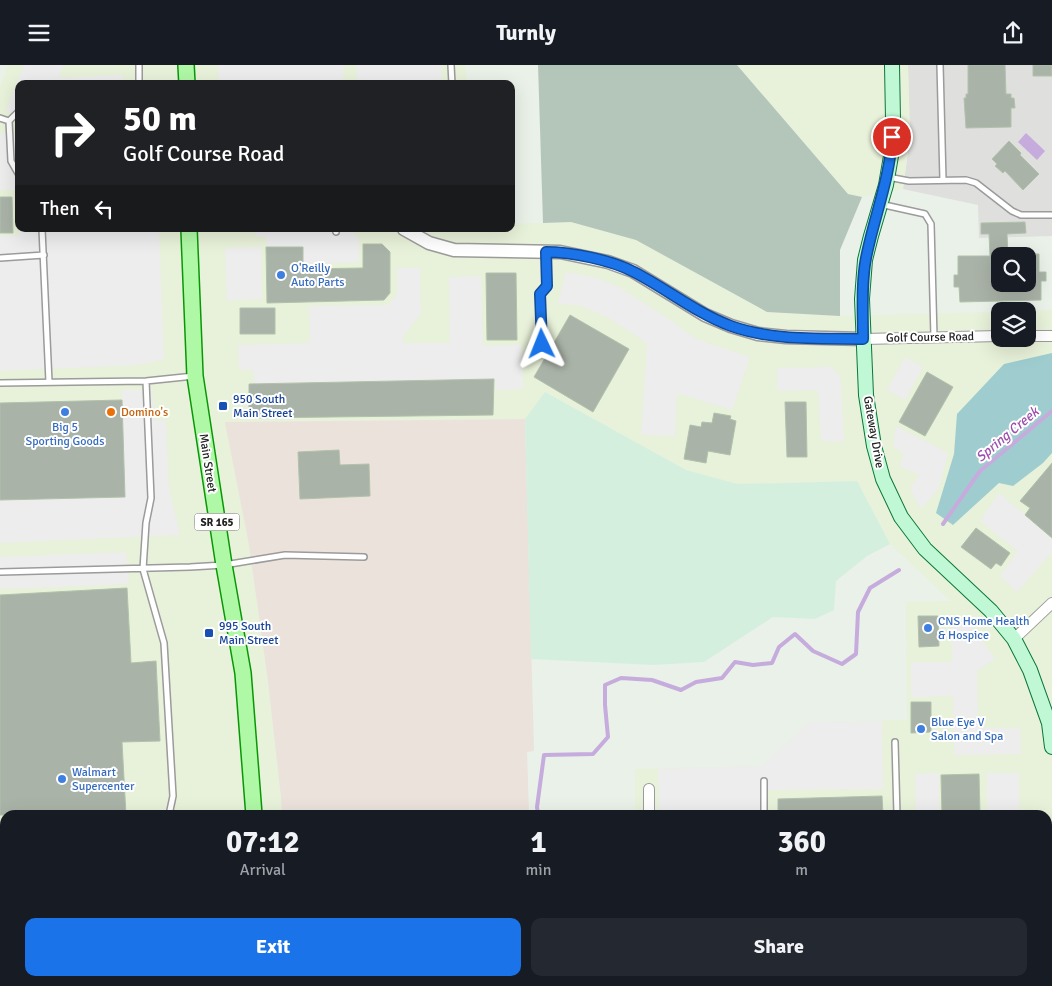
<!DOCTYPE html>
<html lang="en">
<head>
<meta charset="utf-8">
<style>
  body { margin:0; font-family:Signika,sans-serif; background:#242831; color:#f1f3f6; height:100vh; display:flex; flex-direction:column; font-size:19px; white-space:nowrap }
  * { box-sizing:border-box; margin:0 }
  p { font-size:16px; color:#9ea1a6 }
  .icon { flex:none; width:28px; height:28px; fill:none; stroke:currentColor; stroke-width:2; stroke-linecap:round; stroke-linejoin:round }
  .map { position:relative; flex:1; overflow:hidden }
  .side { position:absolute; left:0px; top:745px; width:1052px; height:176px; display:flex; flex-direction:column; background:#171b24; border-radius:15px 15px 0 0; box-shadow:0 5px 20px #0002 }
  .side>* { flex:none }
  .hud { position:absolute; left:15px; top:15px; width:500px; height:152px; border-radius:10px; box-shadow:0 5px 20px #0002; background:#202124; color:#fff; overflow:hidden }
  .buttons { position:absolute; left:991px; top:182px; display:grid; gap:10px }
  .buttons a { display:grid; place-items:center; width:45px; height:45px; border-radius:10px; background:#171b24; box-shadow:0 5px 20px #0002; font-size:25px }
  .pin { position:absolute; display:grid; place-items:center; width:42px; height:42px; color:#fff; margin:-21px; border:2px solid #fff; border-radius:50%; box-shadow:0 1px 5px #0007 }
  .me { position:absolute; width:55px; margin:-28px; rotate:358deg; stroke-linejoin:round; filter:drop-shadow(0 0 4px #0008) }
  .turn { display:flex; align-items:center; gap:18px; height:105px; padding:0 25px; font-size:22px }
  .turn .icon { width:65px; height:65px; stroke-width:2.5 }
  .turn b { display:block; font-size:35px; line-height:42px }
  .then { display:flex; align-items:center; height:48px; padding:0 25px; background:#0003; gap:10px; font-size:19px }
  .eta { display:flex; justify-content:space-evenly; align-items:center; height:85px; text-align:center }
  .eta b { font-size:30px; font-weight:800; line-height:35px }
  .cta { display:flex; gap:10px; margin-top:auto; padding:10px 25px }
  .cta a { flex:1; height:58px; border-radius:10px; background:#1a73e8; color:#fff; font-size:20px; font-weight:800; line-height:58px; text-align:center }
  .cta a+a { background:#242831; color:#f1f3f6 }
  header { display:flex; justify-content:space-between; align-items:center; height:65px; padding:0 25px; background:#171b24; font-size:22px; font-weight:800 }
  .map>svg:first-child { display:block }
  .residential { fill:#dfdfde }
  .commercial { fill:#e8f1d9; fill-rule:evenodd }
  .industrial { fill:#eae2db }
  .construction { fill:#b4c6ba }
  .farmland { fill:#d5efdf }
  .forest { fill:#9fcdcf }
  .parking { fill:#ededed }
  .water { fill:#c6abdd }
  .lines { fill:none; stroke-linecap:round; stroke-linejoin:round }
  .stream { stroke:#c6abdd; stroke-width:4 }
  .building { fill:#aab3a7; stroke:#b1c2ab }
  .service-casing { stroke:#9b9b9b; stroke-width:8 }
  .minor-casing { stroke:#9b9b9b; stroke-width:12 }
  .tertiary-casing { stroke:#9b9b9b; stroke-width:15 }
  .secondary-casing { stroke:#0a7739; stroke-width:16 }
  .primary-casing { stroke:#089806; stroke-width:18 }
  .service { stroke:#fff; stroke-width:5 }
  .minor { stroke:#fff; stroke-width:10 }
  .tertiary { stroke:#fff; stroke-width:12 }
  .secondary { stroke:#c0f8d5; stroke-width:14 }
  .primary { stroke:#aff8a6; stroke-width:15 }
  .route-casing { stroke:#114b97; stroke-width:12 }
  .route { stroke:#1a73e8; stroke-width:9 }
  .shop-dot { fill:#3f7fe0; stroke:#fff; stroke-width:2 }
  .transit-dot { fill:#1a4fb4; stroke:#fff; stroke-width:2 }
  .food-dot { fill:#e8710a; stroke:#fff; stroke-width:2 }
  .labels { text-anchor:middle; stroke-width:4; stroke-linejoin:round; paint-order:stroke }
  .shield { fill:#fff; stroke:#646464; stroke-width:1 }
  .shield-label { font-size:11px; font-weight:bold; fill:#212121 }
  .shop-label { font-size:12px; fill:#366cbe; stroke:#fff; text-anchor:start }
  .street-label { font-size:12px; fill:#212121; stroke:#fff }
  .transit-label { font-size:12px; fill:#164399; stroke:#fff; text-anchor:start }
  .food-label { font-size:12px; fill:#c56008; stroke:#fff; text-anchor:start }
  .water-label { font-size:14px; font-style:italic; fill:#9e50ae; stroke:#fff }
</style>
</head>
<body>
<header><svg class="icon" aria-label="menu" viewBox="0 0 24 24"><path d="M4 6h16M4 12h16M4 18h16"/></svg>Turnly<svg class="icon" aria-label="share" viewBox="0 0 24 24"><path d="M12 15V3M7 8l5-5 5 5M5 13v7h14v-7"/></svg></header>
<div class="map">
<svg width="1052" height="921" viewBox="0 0 1052 921">
  <rect width="100%" height="100%" fill="#e9f1e9"/>
  <path class="residential" d="M908 0H1052V171L979 173 978 140 903 124 910 71Z"/>
  <path class="commercial" d="M8 0H465L467 19H19V164H511V159L571 157 636 175 767 247 840 251 1000 247V274H1028V246H1014L1052 245V921H0V21ZM545 327 686 405 737 419 857 416 890 479 951 536 906 537 907 655 810 657 762 701 635 704V750H1048V916H5V750H282L281 732 268 616 249 480 226 357 525 354Z
    M737 0H908L910 71 903 124 862 132 848 129Z"/>
  <path class="industrial" d="M525 354 534 686 527 687 529 750H282L281 732 268 616 249 480 225 357Z"/>
  <path class="construction" d="M538 0H737L848 129 862 132 840 185V251L767 247 636 175 571 157 543 158Z"/>
  <path class="farmland" d="M545 327 686 405 737 419 857 416 890 479 867 491 836 516 834 545 815 554 773 552 704 597 653 600 531 594 525 354Z"/>
  <path class="forest" d="M1052 288V388L1043 398 1013 421 999 418 953 460 936 448 943 425 954 389 957 349 1004 299Z"/>
  <path class="parking" d="M24 0H63L59 13 123 10 124 19H19V51L6 46Z
    M218 0H344L343 19H219Z
    M356 0H441L442 19H357Z
    M19 68V163L17 125H0V69Z
    M19 164H159L164 294 139 300 0 306V171L19 170Z
    M255 164H351L359 174V197L303 199 266 182 267 172 255 171Z
    M261 182 262 234 227 235 225 183Z
    M397 203H420L421 249 403 271V278H450L449 212 481 211 483 281 522 280 523 324 495 325 494 314 254 319 253 305H239L238 280 310 278 309 241 388 240 397 230Z
    M566 207 599 213 622 224 673 257 696 274 750 292 732 345 677 328 675 371 641 370 647 278 607 252 578 240 558 239Z
    M905 292 923 302 905 335 887 325Z
    M830 302 838 308 841 317 844 377 821 376 818 325 777 326V303Z
    M152 324 154 355 166 356 169 423 180 470 0 478V435L125 432 122 325Z
    M896 361 948 388 939 423 921 444 910 424 919 410 899 401 904 389 893 381Z
    M999 428 1052 473V487L1017 527 1000 511 1018 486 980 456Z
    M126 487 129 519 0 524V492Z
    M952 556H968L995 594 977 606 978 663H1020L1021 689 954 690 953 631 911 632V597H952Z
    M882 656 883 724 767 725V750H659L658 704 762 701 810 657Z
    M939 708V750H916L915 709Z
    M987 708H1019V750H987Z"/>
  <path class="water" d="M1026 68 1045 86 1037 95 1018 77Z"/>
  <g class="lines">
    <path class="stream" d="M943 459 980 406 1052 346
      M538 750 537 742 544 690 593 689 608 672 605 640V620L621 613 652 615 681 625 696 617 722 613 735 597 753 600 772 598 779 582 795 569 813 586 842 599 856 589 858 547 870 523 899 505"/>
  </g>
  <path class="building" d="M968 0H1005L1006 29H1011V33H1014L1015 43H1011V62L966 63 964 33H966V29H968Z
    M1033 0H1052V11H1033Z
    M1009 76 1021 88 1020 90 1039 109 1023 125 1005 106 1003 108 995 101 997 99 992 94Z
    M0 132H12L13 168H0Z
    M1025 157 1026 168 1007 169 1008 191H1000V219H1028V189H1039V207H1046V216H1041V235L960 237 959 222H954V210H958V191H990L989 169H981V158Z
    M363 179H382L390 187V228L384 235 267 238 266 182H303V204L363 203Z
    M486 208H516L517 275H487Z
    M240 243H275V269H240Z
    M570 250 629 284 593 347 534 312Z
    M927 307 953 322 925 371 899 357Z
    M494 314 493 350 249 353V319Z
    M122 335 125 432 0 435V338Z
    M785 337H806L807 392H787Z
    M714 348 731 351 730 354 736 356 730 390 708 386 706 398 684 394 690 360 701 362 702 357 712 358Z
    M339 385 340 400 369 399 370 431 300 434 298 387Z
    M1052 398V473L1025 450 1030 443 1020 436Z
    M976 463 1010 488 1001 501 996 498 991 504 961 482Z
    M127 523 131 598 156 596 160 676 122 677 126 750H0V530Z
    M918 551H938L939 581 919 582Z
    M911 637H931V667L911 668Z
    M979 709 980 750H942L941 710Z
    M882 731 883 750H778V734Z"/>
  <g class="lines">
    <g class="service-casing">
      <path id="service" d="M139 0V19
        M451 0 452 19
        M940 0 943 115
        M0 53 9 56 19 46
        M9 56 11 96 19 110
        M888 112 909 116 966 115 976 118 1012 146 1021 150H1052
        M880 139 925 149 931 159 934 272
        M42 164 49 317
        M335 164 336 167
        M0 193 44 190
        M542 279 540 229 547 221 546 187
        M146 316 151 433 146 458 143 504 164 578 173 731 169 750
        M0 318 146 316 194 311
        M0 507 190 502 224 500 285 490 364 492
        M895 677 897 750
        M764 716V750
        M0 876H5
        M54 916V921
        M787 916V921
        M900 916V921
        M973 916V921"/>
    </g>
    <g class="minor-casing">
      <path id="minor" d="M1028 271H1052
        M863 274 1000 271
        M1014 574 1052 538
        M649 724V750
        M650 916 651 921"/>
    </g>
    <g class="tertiary-casing">
      <path id="tertiary" d="M404 164 429 178 454 185 560 187 608 197 633 206 705 250 731 261 758 269 786 272 863 274"/>
    </g>
    <g class="secondary-casing">
      <path id="secondary" d="M892 0 893 54 891 91 886 120 871 171 865 195 862 234 866 330 874 381 883 414 901 452 925 484 991 546 1014 574 1030 605 1049 658 1052 682"/>
    </g>
    <g class="primary-casing">
      <path id="primary" d="M186 0 187 19
        M189 164 195 311 224 500 243 608 254 750
        M260 916V921"/>
    </g>
    <use href="#service" class="service"/>
    <use href="#minor" class="minor"/>
    <use href="#tertiary" class="tertiary"/>
    <use href="#secondary" class="secondary"/>
    <use href="#primary" class="primary"/>
  </g>
  <g class="lines">
    <g class="route-casing">
      <path id="route" d="M542 279 540 229 547 221 546 187C572 187 611 195 634 207 667 224 696 248 731 261 773 276 819 273 863 274 863 247 861 219 866 193 874 152 890 114 892 72"/>
    </g>
    <use href="#route" class="route"/>
  </g>
  <g class="shop-dot">
    <circle cx="281" cy="210" r="5"/>
    <circle cx="65" cy="347" r="5"/>
    <circle cx="928" cy="563" r="5"/>
    <circle cx="921" cy="664" r="5"/>
    <circle cx="62" cy="714" r="5"/>
  </g>
  <g class="transit-dot">
    <rect x="218" y="336" width="10" height="10" rx="2.5"/>
    <rect x="204" y="563" width="10" height="10" rx="2.5"/>
  </g>
  <circle class="food-dot" cx="111" cy="347" r="5"/>
  <g class="labels">
    <rect class="shield" x="194.5" y="448.5" width="45" height="17" rx="4"/>
    <g class="shield-label">
      <text x="217" y="461">SR 165</text>
    </g>
    <g class="shop-label">
      <text x="291" y="207">O'Reilly<tspan x="291" dy="14">Auto Parts</tspan></text>
      <text x="65" y="366" text-anchor="middle">Big 5<tspan x="65" dy="14">Sporting Goods</tspan></text>
      <text x="938" y="560">CNS Home Health<tspan x="938" dy="14">&amp; Hospice</tspan></text>
      <text x="931" y="661">Blue Eye V<tspan x="931" dy="14">Salon and Spa</tspan></text>
      <text x="72" y="711">Walmart<tspan x="72" dy="14">Supercenter</tspan></text>
    </g>
    <g class="street-label">
      <text transform="translate(930 272) rotate(-1)" y="4">Golf Course Road</text>
      <text transform="translate(874 367) rotate(80)" y="4">Gateway Drive</text>
      <text transform="translate(208 398) rotate(81)" y="4">Main Street</text>
    </g>
    <g class="transit-label">
      <text x="233" y="338">950 South<tspan x="233" dy="14">Main Street</tspan></text>
      <text x="219" y="565">995 South<tspan x="219" dy="14">Main Street</tspan></text>
    </g>
    <g class="food-label">
      <text x="121" y="351">Domino's</text>
    </g>
    <g class="water-label">
      <text transform="translate(1007 369) rotate(-40)" y="5">Spring Creek</text>
    </g>
  </g>
</svg>
<div class="buttons">
<a><svg class="icon" aria-label="search" viewBox="0 0 24 24"><circle cx="10" cy="10" r="6"/><path d="M15 15l6 6"/></svg></a>
<a><svg class="icon" aria-label="layers" viewBox="0 0 24 24"><path d="M12 4l9 5-9 5-9-5zM3 14l9 5 9-5"/></svg></a>
</div>
<div class="pin" style="left:892px;top:72px;background:#d93025"><svg class="icon" aria-label="arrive" viewBox="0 0 24 24"><path d="M6 21V4h12l-3 4 3 4H6"/></svg></div>
<svg class="me" style="left:542px;top:279px" viewBox="-20 -20 40 40"><path d="M0-17L14 15 0 8-14 15z" fill="#1a73e8" stroke="#fff" stroke-width="4"/></svg>
<div class="hud">
<div class="turn"><svg class="icon" aria-label="right" viewBox="0 0 24 24"><path d="M7 20v-9h11M14 6l5 5-5 5"/></svg><div><b>50 m</b>Golf Course Road</div></div>
<div class="then">Then<svg class="icon" aria-label="left" viewBox="0 0 24 24"><path d="M17 20v-9H6M10 6l-5 5 5 5"/></svg></div>
</div>
<section class="side">
<div class="eta">
<div><b>07:12</b><p>Arrival</p></div>
<div><b>1</b><p>min</p></div>
<div><b>360</b><p>m</p></div>
</div>
<div class="cta"><a>Exit</a><a>Share</a></div>
</section>
</div>
</body>
</html>
